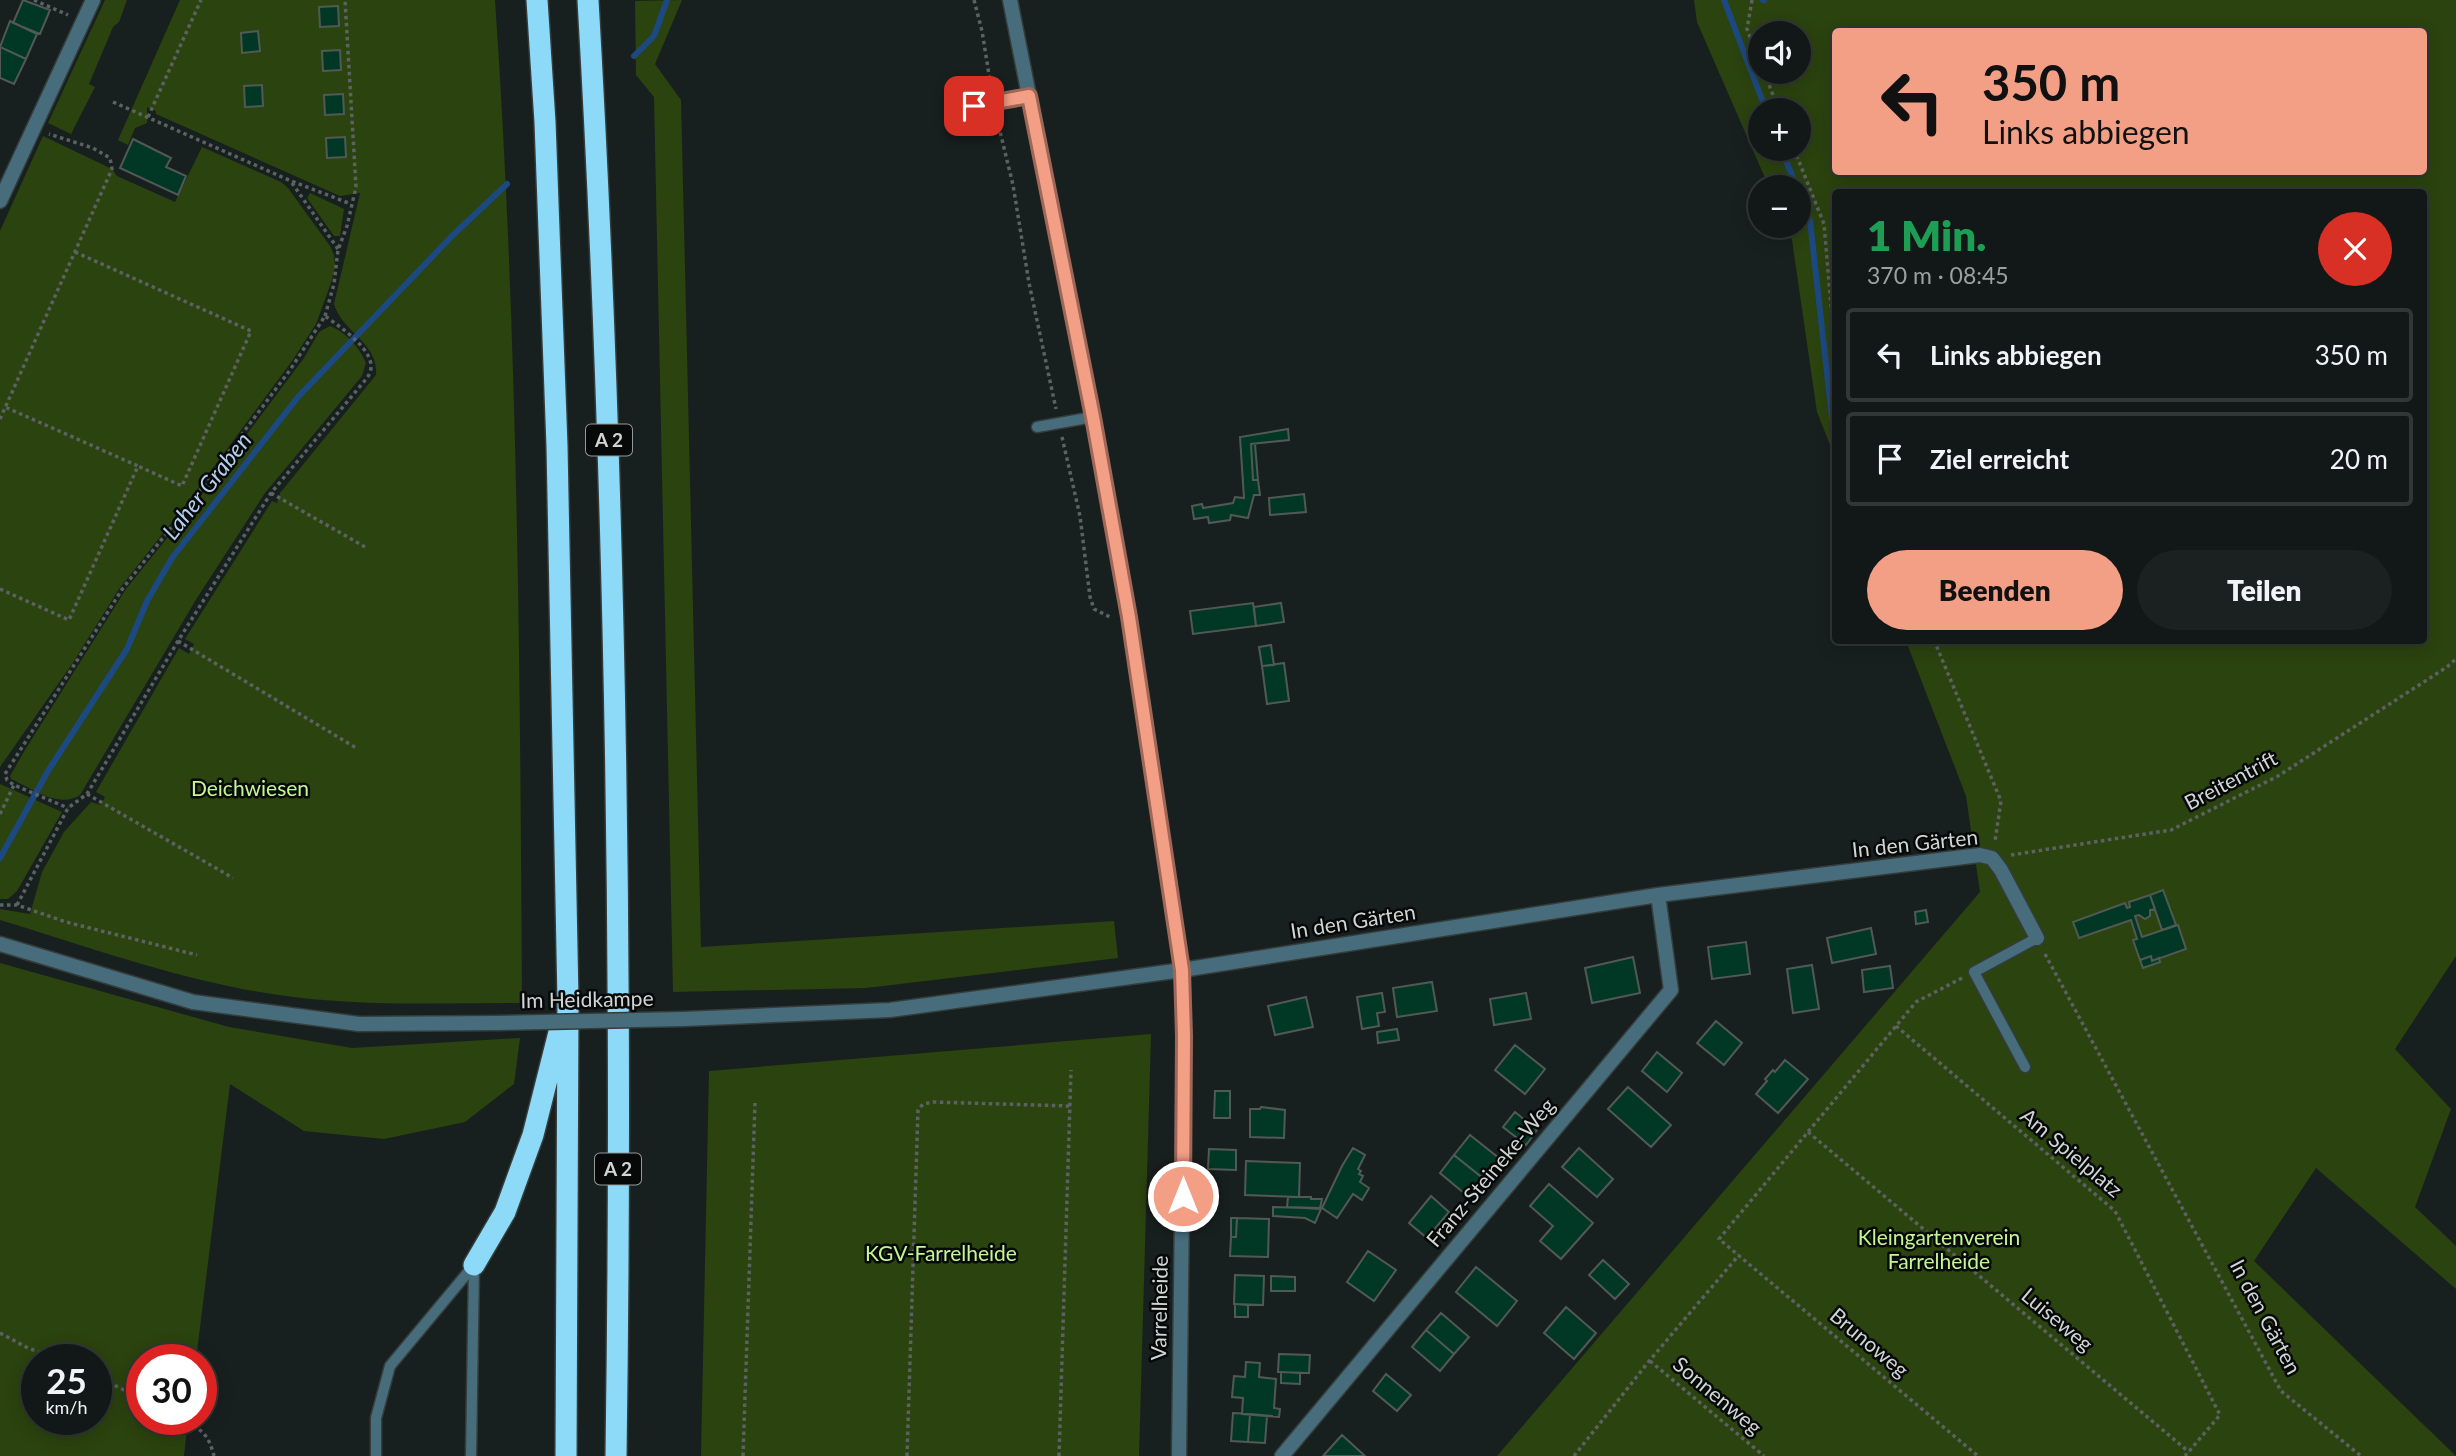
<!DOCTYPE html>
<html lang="de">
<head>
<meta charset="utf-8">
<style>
  body { margin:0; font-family:Lato,sans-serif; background:#1b2120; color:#f1f3f6; height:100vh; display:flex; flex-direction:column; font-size:26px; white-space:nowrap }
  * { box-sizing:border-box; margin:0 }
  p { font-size:23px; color:#9ca0a1 }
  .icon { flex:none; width:38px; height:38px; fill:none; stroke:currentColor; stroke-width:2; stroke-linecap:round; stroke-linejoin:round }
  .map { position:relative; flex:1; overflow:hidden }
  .sheet { position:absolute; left:1832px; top:189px; width:595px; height:455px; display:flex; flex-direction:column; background:#121817; border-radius:7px; box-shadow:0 4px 18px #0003,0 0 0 2px #313736 }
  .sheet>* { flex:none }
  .hud { position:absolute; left:1832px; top:28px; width:595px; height:147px; border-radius:7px; box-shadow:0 4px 18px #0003,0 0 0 2px #313736; background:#f39f86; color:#111; overflow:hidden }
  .controls { position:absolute; left:1748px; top:21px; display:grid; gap:14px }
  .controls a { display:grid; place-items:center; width:63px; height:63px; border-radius:50%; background:#121817; box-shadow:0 4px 18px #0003,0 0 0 2px #313736; font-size:35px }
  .speed { position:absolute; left:21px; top:1344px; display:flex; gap:14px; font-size:35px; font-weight:700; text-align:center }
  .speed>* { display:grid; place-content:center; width:91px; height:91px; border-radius:50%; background:#121817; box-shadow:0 4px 18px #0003,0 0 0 2px #313736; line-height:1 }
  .speed small { font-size:18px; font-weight:400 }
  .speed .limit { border:10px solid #d22; background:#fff; color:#111 }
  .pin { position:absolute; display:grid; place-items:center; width:60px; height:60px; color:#fff; margin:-30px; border-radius:14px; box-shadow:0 4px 10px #0006 }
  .me { position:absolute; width:77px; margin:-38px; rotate:0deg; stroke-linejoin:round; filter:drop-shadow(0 0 5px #0008) }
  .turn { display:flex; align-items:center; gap:24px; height:147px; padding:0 35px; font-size:32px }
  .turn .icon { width:91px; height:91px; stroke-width:2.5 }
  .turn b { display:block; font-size:49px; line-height:60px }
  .round { display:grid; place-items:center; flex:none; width:74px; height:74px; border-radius:37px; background:#1b2120 }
  .headline { display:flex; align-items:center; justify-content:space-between; height:119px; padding:0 35px }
  h1 { font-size:42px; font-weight:800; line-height:52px; color:#1e9e55 }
  .action { display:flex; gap:14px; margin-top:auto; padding:14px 35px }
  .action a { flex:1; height:80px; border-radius:42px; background:#f39f86; color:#111; font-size:28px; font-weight:800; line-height:80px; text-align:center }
  .action a+a { background:#1b2120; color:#f1f3f6 }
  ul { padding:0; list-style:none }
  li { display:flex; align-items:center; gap:21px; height:94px; margin:0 14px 10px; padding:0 21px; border:4px solid #313736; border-radius:7px }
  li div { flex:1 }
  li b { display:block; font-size:26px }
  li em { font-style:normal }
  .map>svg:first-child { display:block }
  .green { fill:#2b430f; fill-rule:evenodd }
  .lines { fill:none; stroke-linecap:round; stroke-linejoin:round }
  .stream { stroke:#1d4982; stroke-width:6 }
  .building { fill:#013825; stroke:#525955; stroke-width:2 }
  .lane-casing { stroke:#353d3c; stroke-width:13 }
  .street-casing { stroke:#353d3c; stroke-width:17 }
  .highway-casing { stroke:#353d3c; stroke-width:24 }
  .path { stroke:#5b6261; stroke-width:3.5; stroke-dasharray:3.5 3.5; stroke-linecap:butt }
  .lane { stroke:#476c7b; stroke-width:10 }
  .street { stroke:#476c7b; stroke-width:14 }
  .highway { stroke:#8dd9f8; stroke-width:21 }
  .street-bridge-casing { stroke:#353d3c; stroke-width:17; stroke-linecap:butt }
  .street-bridge { stroke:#476c7b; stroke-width:14 }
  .route-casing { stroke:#9e6757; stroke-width:18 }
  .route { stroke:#f39f86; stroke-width:12 }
  .labels { text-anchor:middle; stroke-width:5; stroke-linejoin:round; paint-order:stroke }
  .shield { fill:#060908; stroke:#939898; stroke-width:2 }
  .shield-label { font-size:19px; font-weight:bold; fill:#d0d6d5 }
  .street-label { font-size:21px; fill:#d0d6d5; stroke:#060908 }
  .park-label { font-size:21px; fill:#c2f793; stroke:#060908 }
  .water-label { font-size:23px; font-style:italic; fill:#b5cef0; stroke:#060908 }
</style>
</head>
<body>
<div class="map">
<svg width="2456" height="1456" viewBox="0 0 2456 1456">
  <rect width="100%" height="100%" fill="#18201f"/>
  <path class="green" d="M105 0H127L119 22 113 27 89 84 95 87 71 134 48 123Z
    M180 0H495C518 334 520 669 522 1003 439 1003 355 1007 272 994 179 980 89 947 0 920V909L30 914 42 872 64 832 91 802 101 805 105 797 96 792 179 648 189 654 194 644 185 639 272 501 277 503 280 493 376 375C379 343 342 332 334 304L360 193 340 196 156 114V111L147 107V123L135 128 128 145 118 140Z
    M682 0 655 64 681 100 701 947 1114 921 1118 958 866 988 673 992 654 97 636 75 635 1Z
    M1694 0H2456V956L2395 1049 2451 1109 2415 1207 2456 1246V1289L2316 1168 2254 1261 2456 1456H1497L1980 892 1966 796 1906 641 2424 640V192H1836V460L1817 412 1792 240 1786 226H1799V187H1769L1697 22ZM1836 32H2424V172H1836ZM1760 33H1799V72H1760ZM1760 110H1799V149H1760Z
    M43 136 112 169 117 176 175 202 202 147 281 182 288 188 330 246 334 255 335 266 332 280 316 324 292 361 190 499 119 589 72 664 0 767V231Z
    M310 193 344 209 340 236H334L307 198Z
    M330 326C346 332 360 348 366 363L362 376 265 493 197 598 80 795C59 809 31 788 11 779L10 776 25 750 126 589 193 506 304 358 319 332Z
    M0 784 62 812 17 891 8 899H0Z
    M0 963 229 1027 352 1048 520 1038 514 1084 465 1122 384 1139 304 1131 230 1084 196 1360H142V1419H188L184 1456H0ZM37 1360H96V1419H37Z
    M1151 1034 1139 1456H701L709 1071Z"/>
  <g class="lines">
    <path class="stream" d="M1724 0 1766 110
      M1763 0H1764
      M634 56 654 36 667 0
      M1781 149 1797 187
      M1799 193 1810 221 1832 418 1836 431
      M0 858 48 771 127 649 147 601 172 558 298 397 452 236 507 184"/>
  </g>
  <path class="building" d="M23 0 50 10 40 34 13 23Z
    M338 6 339 26 320 27 319 7Z
    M10 21 37 34 26 59 0 47Z
    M258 31 260 51 242 53 241 33Z
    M0 47 26 59 14 84 0 78Z
    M340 50 341 70 323 71 322 51Z
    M262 85 263 106 245 107 244 86Z
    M343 94 344 114 325 115 324 95Z
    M345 137 346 157 327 158 326 138Z
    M133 139 171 158 166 167 186 176 178 195 120 168Z
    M1288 429 1289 440 1251 444 1253 480H1258L1260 495H1254L1248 518 1231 515 1230 520 1209 523 1208 517 1194 519 1192 506 1202 504 1203 508 1233 503 1235 497 1244 498 1240 437Z
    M1251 444H1255L1258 480H1253Z
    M1304 494 1306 512 1270 515 1269 498Z
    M1253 603 1256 626 1193 634 1190 611Z
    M1281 603 1284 622 1256 626 1254 607Z
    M1271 645 1274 665 1262 666 1259 647Z
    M1284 663 1289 701 1267 704 1262 666Z
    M2163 890 2176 925 2162 930 2150 895Z
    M2150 895 2155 909 2150 910V916L2145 919 2139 915 2135 916 2142 937 2178 925 2186 949 2152 961 2151 956 2140 960 2133 940 2137 939 2131 920 2079 938 2073 922 2125 903 2127 908 2130 907 2129 902Z
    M1926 910 1928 922 1916 924 1915 912Z
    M1871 928 1876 954 1832 963 1827 938Z
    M1746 942 1750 974 1712 979 1708 947Z
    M2151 956 2152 961 2159 958 2160 962 2143 968 2140 960Z
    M1633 957 1640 993 1592 1003 1585 968Z
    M1812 965 1819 1009 1793 1013 1787 969Z
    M1890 966 1893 988 1864 992 1862 970Z
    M1432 982 1437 1011 1397 1017 1393 988Z
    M1382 993 1385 1012 1377 1013 1379 1026 1362 1029 1357 997Z
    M1526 993 1531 1019 1494 1025 1490 999Z
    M1306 997 1313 1027 1275 1035 1268 1006Z
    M1716 1021 1742 1043 1724 1065 1697 1043Z
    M1397 1029 1399 1040 1378 1043 1377 1032Z
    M1515 1045 1545 1069 1525 1094 1495 1070Z
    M1657 1052 1682 1073 1667 1092 1642 1071Z
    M1785 1060 1808 1079 1778 1113 1756 1094 1767 1081 1765 1079 1773 1070 1775 1072Z
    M1628 1087 1671 1125 1651 1147 1608 1109Z
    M1215 1091H1230V1118H1214Z
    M1261 1107 1285 1110 1284 1138 1250 1137V1109H1260Z
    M1515 1112 1537 1130 1526 1145 1503 1127Z
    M1470 1135 1500 1159 1484 1179 1454 1155Z
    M1353 1148 1365 1155 1358 1169 1361 1171 1359 1174 1363 1176 1360 1182 1369 1188 1362 1200 1353 1194 1337 1218 1322 1208 1342 1166Z
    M1579 1148 1613 1179 1597 1197 1562 1167Z
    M1209 1149 1236 1150V1170L1208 1169Z
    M1454 1155 1484 1179 1470 1198 1440 1173Z
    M1246 1161 1300 1163 1299 1197 1245 1195Z
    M1549 1184 1593 1223 1561 1259 1540 1241 1553 1226 1530 1206Z
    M1431 1196 1449 1212 1427 1238 1409 1223Z
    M1288 1197H1311V1199H1322L1320 1208 1287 1207Z
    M1273 1207 1305 1208 1321 1209 1315 1223 1305 1218 1273 1216Z
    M1231 1218H1237L1236 1237H1231Z
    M1237 1218 1269 1219 1268 1257 1230 1256 1231 1237H1236Z
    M1368 1251 1396 1270 1374 1301 1347 1282Z
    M1603 1260 1629 1284 1615 1299 1589 1275Z
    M1476 1267 1517 1301 1497 1326 1456 1292Z
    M1235 1275 1264 1276 1263 1305 1234 1304Z
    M1271 1276 1295 1277V1291H1271Z
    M1235 1304 1248 1305V1317H1235Z
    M1566 1307 1596 1333 1574 1359 1544 1333Z
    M1441 1313 1469 1337 1454 1354 1426 1330Z
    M1426 1330 1454 1354 1440 1371 1412 1347Z
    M1279 1354 1310 1355 1309 1373 1278 1372Z
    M1246 1362 1260 1363 1259 1377 1276 1379 1274 1408 1280 1409 1279 1417 1242 1414 1243 1398 1232 1397 1234 1376 1245 1377Z
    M1281 1372 1300 1373V1384L1281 1383Z
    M1386 1374 1411 1395 1397 1411 1373 1391Z
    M1233 1413 1250 1414 1248 1442 1231 1441Z
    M1250 1414 1273 1416H1267L1265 1443 1248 1442Z
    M1342 1435 1365 1456H1323Z"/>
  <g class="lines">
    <g class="lane-casing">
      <path id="lane" d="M974 106 1029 96
        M1037 427 1093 417
        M2025 1067 1974 972 2037 938
        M376 1456V1418L390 1366 474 1265
        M471 1456 474 1265"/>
    </g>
    <g class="street-casing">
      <path id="street" d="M1010 0 1093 417 1129 617 1182 970 1184 1036 1179 1456
        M0 201 93 0
        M0 944 193 1002 359 1024 497 1023
        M684 1019 890 1010 1182 970 1658 895 1980 855 1992 858 2001 870 2037 938
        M1282 1456 1671 990 1658 895"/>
    </g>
    <g class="highway-casing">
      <path id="highway" d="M537 0 545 122 557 446 568 1000 566 1456
        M588 0C616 485 623 971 616 1456
        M474 1265 505 1212 533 1135 559 1032"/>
    </g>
    <path class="path" d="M34 0 68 15
      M974 0 982 31 991 87
      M1752 0 1747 29 1760 64
      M1764 72 1779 110
      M113 102 291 181 351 204
      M148 117 201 0
      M997 119 1013 185 1029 283 1056 409
      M1794 149 1824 224 1836 364
      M292 183 338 249
      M75 252 251 331 182 486 138 466
      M325 316 334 284 338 250 347 226 356 187 345 0
      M0 419 112 169 110 158 93 148 49 134
      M1062 437 1080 516 1090 597 1094 609 1112 618
      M271 493 365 547
      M0 589 69 620 138 466 5 407
      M1934 640 2001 801 1995 841
      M178 641 358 749
      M87 794 233 878
      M0 814 14 785
      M2011 855 2171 830 2278 776 2447 667 2456 659
      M0 905H17L66 922 197 955
      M17 905 68 808 87 794 178 641 271 493 367 378C369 375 371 371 371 367 372 348 339 326 325 316L290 370 189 505 123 588 5 774 7 780 14 785 68 808
      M2045 954 2281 1391 2361 1456
      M1962 978 1916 1002 1719 1239 1978 1456
      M1896 1026 2115 1211 2220 1415 2185 1456
      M1808 1132 2189 1452
      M0 1333 26 1347 59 1360
      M1650 1361 1764 1456
      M96 1376 142 1399
      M181 1419C202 1430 208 1433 214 1456
      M743 1456 755 1103
      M907 1456 918 1110 923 1104 933 1102 1070 1106
      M1059 1456 1071 1070
      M1574 1456 1650 1360 1739 1255"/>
    <use href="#lane" class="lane"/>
    <use href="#street" class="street"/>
    <use href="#highway" class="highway"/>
    <g class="street-bridge-casing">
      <path id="street-bridge" d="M497 1023 684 1019"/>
    </g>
    <use href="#street-bridge" class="street-bridge"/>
  </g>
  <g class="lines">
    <g class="route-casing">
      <path id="route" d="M974 106 1029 96 1093 417 1129 617 1182 970 1184 1036 1183 1196"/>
    </g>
    <use href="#route" class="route"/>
  </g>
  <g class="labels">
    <g class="shield">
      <rect x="586" y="424.5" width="46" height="31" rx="5"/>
      <rect x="595" y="1153.5" width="46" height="31" rx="5"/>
    </g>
    <g class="shield-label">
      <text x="609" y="447">A 2</text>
      <text x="618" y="1176">A 2</text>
    </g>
    <g class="street-label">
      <text transform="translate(2231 781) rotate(-28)" y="7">Breitentrift</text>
      <text transform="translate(1915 844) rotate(-6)" y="7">In den Gärten</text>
      <text transform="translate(1353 922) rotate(-9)" y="7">In den Gärten</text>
      <text transform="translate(587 1000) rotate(-1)" y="7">Im Heidkampe</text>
      <text transform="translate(2071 1153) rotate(40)" y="7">Am Spielplatz</text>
      <text transform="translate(1491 1173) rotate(-50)" y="7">Franz-Steineke-Weg</text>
      <text transform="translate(1160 1308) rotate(-89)" y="7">Varrelheide</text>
      <text transform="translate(2265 1317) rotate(62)" y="7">In den Gärten</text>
      <text transform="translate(2057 1320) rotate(40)" y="7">Luiseweg</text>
      <text transform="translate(1869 1343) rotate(40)" y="7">Brunoweg</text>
      <text transform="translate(1717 1396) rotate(40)" y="7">Sonnenweg</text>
    </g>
    <g class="park-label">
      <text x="250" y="796">Deichwiesen</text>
      <text x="1939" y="1245">Kleingartenverein<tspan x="1939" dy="24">Farrelheide</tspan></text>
      <text x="941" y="1261">KGV-Farrelheide</text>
    </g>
    <g class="water-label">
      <text transform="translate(207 486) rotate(-52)" y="8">Laher Graben</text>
    </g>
  </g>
</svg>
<div class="controls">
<a><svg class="icon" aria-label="sound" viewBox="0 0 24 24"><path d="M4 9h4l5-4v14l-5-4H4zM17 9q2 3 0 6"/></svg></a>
<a>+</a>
<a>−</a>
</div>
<div class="speed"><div>25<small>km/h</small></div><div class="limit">30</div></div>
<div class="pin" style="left:974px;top:106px;background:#d93025"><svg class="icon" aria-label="arrive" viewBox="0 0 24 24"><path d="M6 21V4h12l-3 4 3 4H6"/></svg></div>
<svg class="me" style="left:1183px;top:1196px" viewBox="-20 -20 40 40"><circle r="17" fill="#f39f86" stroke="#fff" stroke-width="3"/><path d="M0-11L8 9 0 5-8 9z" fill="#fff"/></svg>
<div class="hud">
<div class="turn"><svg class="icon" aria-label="left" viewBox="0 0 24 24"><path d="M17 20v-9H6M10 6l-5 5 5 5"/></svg><div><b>350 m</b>Links abbiegen</div></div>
</div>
<section class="sheet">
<div class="headline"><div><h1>1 Min.</h1><p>370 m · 08:45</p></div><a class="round" style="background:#d93025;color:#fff"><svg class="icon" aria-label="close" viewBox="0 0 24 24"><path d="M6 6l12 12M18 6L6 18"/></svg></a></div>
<ul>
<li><svg class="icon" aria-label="left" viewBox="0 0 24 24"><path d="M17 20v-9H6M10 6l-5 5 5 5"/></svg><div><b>Links abbiegen</b></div><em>350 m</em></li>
<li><svg class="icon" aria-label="arrive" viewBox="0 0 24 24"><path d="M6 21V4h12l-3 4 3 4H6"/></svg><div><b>Ziel erreicht</b></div><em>20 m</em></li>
</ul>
<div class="action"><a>Beenden</a><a>Teilen</a></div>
</section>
</div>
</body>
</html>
